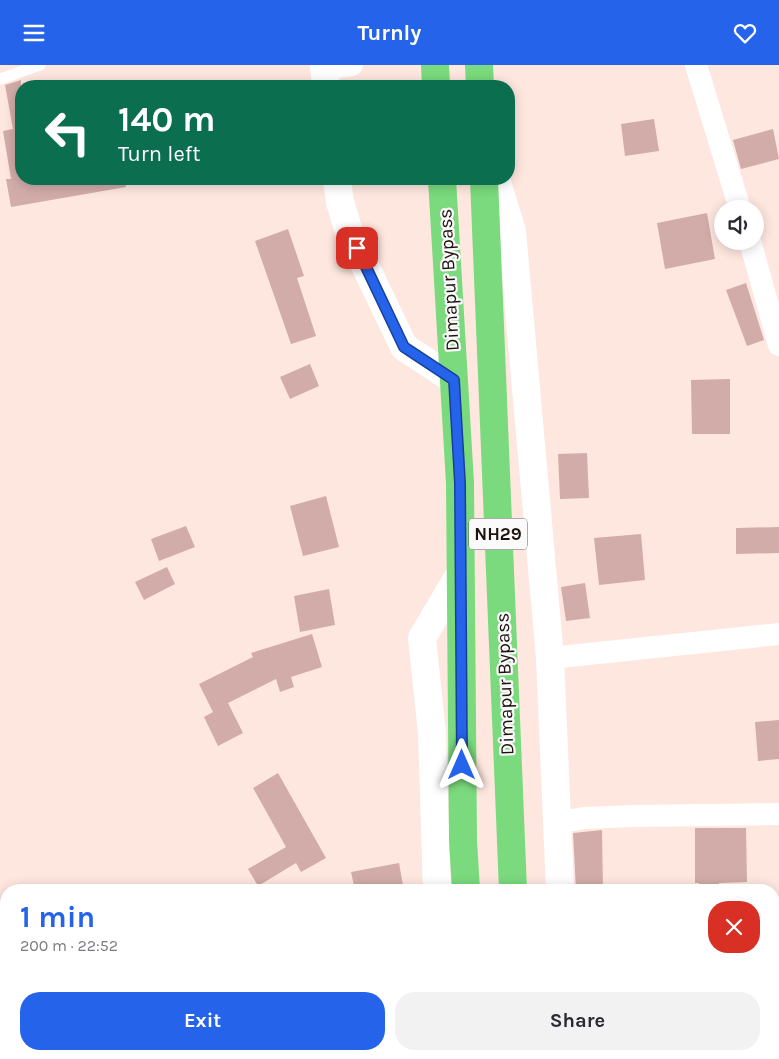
<!DOCTYPE html>
<html lang="en">
<head>
<meta charset="utf-8">
<style>
  body { margin:0; font-family:Karla,sans-serif; background:#f2f2f3; color:#2b2b33; height:100vh; display:flex; flex-direction:column; font-size:19px; white-space:nowrap }
  * { box-sizing:border-box; margin:0 }
  p { font-size:16px; color:#7c7c81 }
  .icon { flex:none; width:28px; height:28px; fill:none; stroke:currentColor; stroke-width:2; stroke-linecap:round; stroke-linejoin:round }
  .map { position:relative; flex:1; overflow:hidden }
  .panel { position:absolute; left:0px; top:819px; width:780px; height:176px; display:flex; flex-direction:column; background:#fff; border-radius:20px 20px 0 0; box-shadow:0 2px 12px #0003 }
  .panel>* { flex:none }
  .hud { position:absolute; left:15px; top:15px; width:500px; height:105px; border-radius:20px; box-shadow:0 2px 12px #0003; background:#0b6e4f; color:#fff; overflow:hidden }
  .buttons { position:absolute; left:714px; top:135px; display:grid; gap:10px }
  .buttons a { display:grid; place-items:center; width:50px; height:50px; border-radius:50%; background:#fff; box-shadow:0 2px 12px #0003; font-size:25px }
  .pin { position:absolute; display:grid; place-items:center; width:42px; height:42px; color:#fff; margin:-21px; border-radius:10px; box-shadow:0 2px 8px #0006 }
  .me { position:absolute; width:55px; margin:-28px; rotate:0deg; stroke-linejoin:round; filter:drop-shadow(0 0 4px #0008) }
  .turn { display:flex; align-items:center; gap:18px; height:105px; padding:0 20px; font-size:22px }
  .turn .icon { width:65px; height:65px; stroke-width:2.5 }
  .turn b { display:block; font-size:35px; line-height:42px }
  .round { display:grid; place-items:center; flex:none; width:52px; height:52px; border-radius:20px; background:#f2f2f3 }
  .overview { display:flex; align-items:center; justify-content:space-between; height:85px; padding:0 20px }
  h1 { font-size:30px; font-weight:700; line-height:38px; color:#2563eb }
  .primary-button { display:flex; gap:10px; margin-top:auto; padding:10px 20px }
  .primary-button a { flex:1; height:58px; border-radius:20px; background:#2563eb; color:#fff; font-size:20px; font-weight:700; line-height:58px; text-align:center }
  .primary-button a+a { background:#f2f2f3; color:#2b2b33 }
  header { display:flex; justify-content:space-between; align-items:center; height:65px; padding:0 20px; background:#2563eb; color:#fff; font-size:22px; font-weight:700 }
  .map>svg:first-child { display:block }
  .building { fill:#d2aca9 }
  .lines { fill:none; stroke-linecap:round; stroke-linejoin:round }
  .lane { stroke:#fff; stroke-width:11 }
  .street { stroke:#fff; stroke-width:22 }
  .secondary { stroke:#fff; stroke-width:28 }
  .highway { stroke:#7ada7d; stroke-width:28 }
  .route-casing { stroke:#184099; stroke-width:12 }
  .route { stroke:#2563eb; stroke-width:9 }
  .labels { text-anchor:middle; stroke-width:4.5; stroke-linejoin:round; paint-order:stroke }
  .shield { fill:#fafafa; stroke:#615855; stroke-width:1 }
  .shield-label { font-size:18px; font-weight:bold; fill:#1f130e }
  .street-label { font-size:19px; fill:#1f130e; stroke:#fafafa }
</style>
</head>
<body>
<header><svg class="icon" aria-label="menu" viewBox="0 0 24 24"><path d="M4 6h16M4 12h16M4 18h16"/></svg>Turnly<svg class="icon" aria-label="heart" viewBox="0 0 24 24"><path d="M12 20l-8-8c-3-5 5-10 8-4 3-6 11-1 8 4z"/></svg></header>
<div class="map">
<svg width="779" height="994" viewBox="0 0 779 994">
  <rect width="100%" height="100%" fill="#fee7df"/>
  <path class="building" d="M21 15V114H125L126 122 11 142 6 114H11L3 66 13 64 5 20Z
    M654 54 659 86 625 91 621 59Z
    M773 64 779 94 741 104 733 75Z
    M707 148 715 194 665 204 657 158Z
    M288 164 304 211 297 213 316 271 291 279 255 176Z
    M746 218 764 275 747 281 726 225Z
    M310 299 319 321 290 334 280 312Z
    M730 314V369H692L691 315Z
    M587 388 589 433 560 434 558 389Z
    M326 431 339 482 303 491 290 441Z
    M186 461 195 482 159 496 151 474Z
    M779 462V488L736 489V463Z
    M641 469 645 515 599 520 594 473Z
    M167 502 175 519 144 535 135 517Z
    M585 518 590 553 566 556 561 522Z
    M329 524 335 560 300 567 294 531Z
    M312 569 322 602 291 612 294 622 280 627 276 614 228 638 243 668 218 681 204 652 213 647 199 619 253 592 251 588Z
    M779 655V694L758 696 755 657Z
    M278 708 326 793 301 807 296 798 258 821 248 804 286 782 253 723Z
    M695 763H746L747 817 719 818V825H699V818H695Z
    M602 765 603 825H576L573 768Z
    M399 798 403 820 375 825H355L351 807Z"/>
  <g class="lines">
    <path class="lane" d="M0 14 40 0"/>
    <path class="street" d="M696 0 740 144
      M324 4 352 0
      M750 176 779 280
      M550 593 779 569
      M557 758 584 753 632 751 779 749
      M577 989 585 994"/>
    <path class="secondary" d="M324 0 326 21
      M337 114 340 137 349 167 404 282 454 315
      M496 114 512 166 550 593 560 825
      M437 825 432 668 422 573 461 507
      M442 989V994
      M568 989V994"/>
    <path class="highway" d="M435 0 436 21
      M479 0 480 21
      M442 114 460 418 463 776 466 825
      M484 114 513 825
      M475 989V994
      M523 989V994"/>
  </g>
  <g class="lines">
    <g class="route-casing">
      <path id="route" d="M357 183 404 282 454 315 460 418 462 700"/>
    </g>
    <use href="#route" class="route"/>
  </g>
  <g class="labels">
    <rect class="shield" x="469" y="453.5" width="58" height="31" rx="4"/>
    <g class="shield-label">
      <text x="498" y="475">NH29</text>
    </g>
    <g class="street-label">
      <text transform="translate(448 215) rotate(-93)" y="7">Dimapur Bypass</text>
      <text transform="translate(504 619) rotate(-92)" y="7">Dimapur Bypass</text>
    </g>
  </g>
</svg>
<div class="buttons">
<a><svg class="icon" aria-label="sound" viewBox="0 0 24 24"><path d="M4 9h4l5-4v14l-5-4H4zM17 9q2 3 0 6"/></svg></a>
</div>
<div class="pin" style="left:357px;top:183px;background:#d93025"><svg class="icon" aria-label="arrive" viewBox="0 0 24 24"><path d="M6 21V4h12l-3 4 3 4H6"/></svg></div>
<svg class="me" style="left:462px;top:700px" viewBox="-20 -20 40 40"><path d="M0-17L14 15 0 8-14 15z" fill="#2563eb" stroke="#fff" stroke-width="4"/></svg>
<div class="hud">
<div class="turn"><svg class="icon" aria-label="left" viewBox="0 0 24 24"><path d="M17 20v-9H6M10 6l-5 5 5 5"/></svg><div><b>140 m</b>Turn left</div></div>
</div>
<section class="panel">
<div class="overview"><div><h1>1 min</h1><p>200 m · 22:52</p></div><a class="round" style="background:#d93025;color:#fff"><svg class="icon" aria-label="close" viewBox="0 0 24 24"><path d="M6 6l12 12M18 6L6 18"/></svg></a></div>
<div class="primary-button"><a>Exit</a><a>Share</a></div>
</section>
</div>
</body>
</html>
